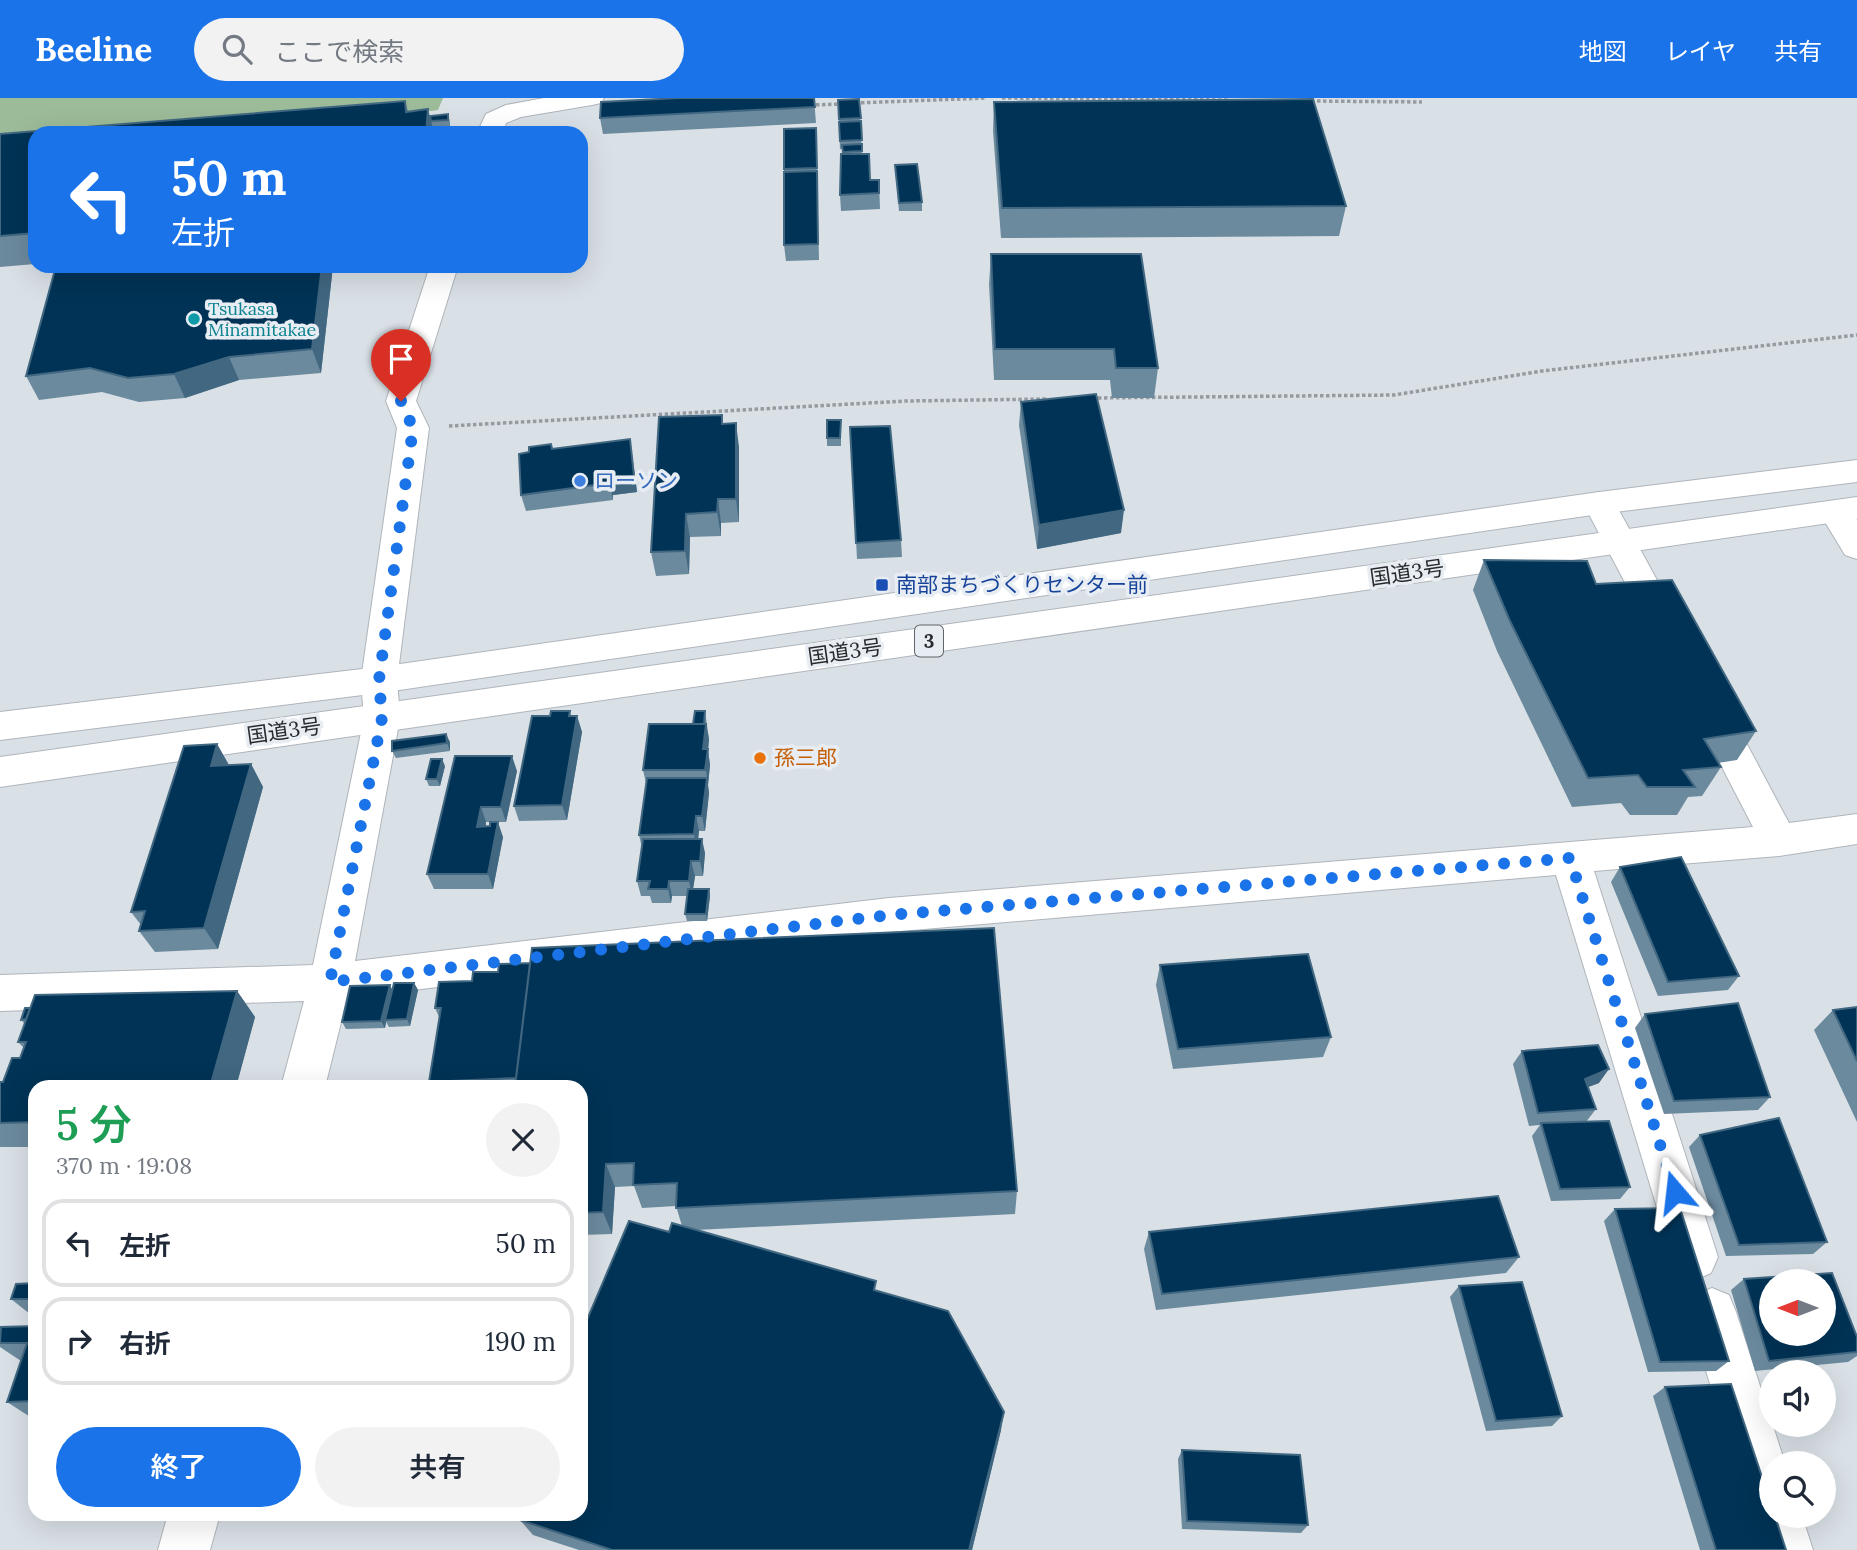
<!DOCTYPE html>
<html lang="ja">
<head>
<meta charset="utf-8">
<style>
  body { margin:0; font-family:Lora,"Noto Sans JP",serif; background:#f2f2f3; color:#1f2937; height:100vh; display:flex; flex-direction:column; font-size:26px; white-space:nowrap }
  * { box-sizing:border-box; margin:0 }
  p { font-size:23px; color:#747a83 }
  .icon { flex:none; width:38px; height:38px; fill:none; stroke:currentColor; stroke-width:2; stroke-linecap:round; stroke-linejoin:round }
  .map { position:relative; flex:1; overflow:hidden }
  .panel { position:absolute; left:28px; top:982px; width:560px; height:441px; display:flex; flex-direction:column; background:#fff; border-radius:21px; box-shadow:0 7px 28px #0002 }
  .panel>* { flex:none }
  .guide { position:absolute; left:28px; top:28px; width:560px; height:147px; border-radius:21px; box-shadow:0 7px 28px #0002; background:#1a73e8; color:#fff; overflow:hidden }
  .needle { width:46px; rotate:270deg }
  .controls { position:absolute; left:1759px; top:1171px; display:grid; gap:14px }
  .controls a { display:grid; place-items:center; width:77px; height:77px; border-radius:50%; background:#fff; box-shadow:0 7px 28px #0002; font-size:35px }
  .pin { position:absolute; display:grid; place-items:center; width:60px; height:60px; color:#fff; margin:-72px -30px; border-radius:50% 50% 50% 0; rotate:-45deg; box-shadow:0 0 7px #0007 }
  .pin .icon { rotate:45deg }
  .me { position:absolute; width:77px; margin:-38px; rotate:343deg; stroke-linejoin:round; filter:drop-shadow(0 0 5px #0008) }
  .turn { display:flex; align-items:center; gap:24px; height:147px; padding:0 28px; font-size:32px }
  .turn .icon { width:91px; height:91px; stroke-width:2.5 }
  .turn b { display:block; font-size:49px; line-height:60px }
  .round { display:grid; place-items:center; flex:none; width:74px; height:74px; border-radius:37px; background:#f2f2f3 }
  .summary { display:flex; align-items:center; justify-content:space-between; height:119px; padding:0 28px }
  h1 { font-size:42px; font-weight:600; line-height:52px; color:#1e9e55 }
  .primary-button { display:flex; gap:14px; margin-top:auto; padding:14px 28px }
  .primary-button a { flex:1; height:80px; border-radius:42px; background:#1a73e8; color:#fff; font-size:28px; font-weight:600; line-height:80px; text-align:center }
  .primary-button a+a { background:#f2f2f3; color:#1f2937 }
  ul { padding:0; list-style:none }
  li { display:flex; align-items:center; gap:21px; height:88px; margin:0 14px 10px; padding:0 14px; border:4px solid #e0e1e3; border-radius:21px }
  li div { flex:1 }
  li b { display:block; font-size:26px }
  li em { font-style:normal }
  header { display:flex; align-items:center; gap:42px; box-sizing:border-box; height:98px; padding:0 35px; background:#1a73e8; color:#fff }
  header strong { font-size:33px }
  nav { display:flex; gap:38px; margin-inline-start:auto; font-size:24px }
  .search { width:490px; height:63px; background:#f2f2f3; display:flex; align-items:center; gap:18px; box-sizing:border-box; padding:0 24px; border-radius:38px; color:#747a83; font-size:26px }
  .map>svg:first-child { display:block }
  .green { fill:#9cbb98 }
  .lines { fill:none; stroke-linecap:round; stroke-linejoin:round }
  .minor-casing { stroke:#afb5bb; stroke-width:2 }
  .trunk-casing { stroke:#afb5bb; stroke-width:2 }
  .path { stroke:#969ba0; stroke-width:3.5; stroke-dasharray:3.5 2.5; stroke-linecap:butt }
  .minor { fill:#fff; fill-rule:evenodd }
  .trunk { fill:#fff; fill-rule:evenodd }
  .wall { fill:#6c8a9e }
  .shaded-wall { fill:#416781 }
  .building { fill:#003356; stroke:#416781; stroke-width:2; fill-rule:evenodd }
  .route { stroke:#1a73e8; stroke-width:12; stroke-dasharray:0 21.6 }
  .culture-dot { fill:#0f9aa8; stroke:#e7edf3; stroke-width:2.5 }
  .shop-dot { fill:#3f7fe0; stroke:#e7edf3; stroke-width:2.5 }
  .transit-dot { fill:#1a4fb4; stroke:#e7edf3; stroke-width:2.5 }
  .food-dot { fill:#e8710a; stroke:#e7edf3; stroke-width:2.5 }
  .labels { text-anchor:middle; stroke-width:7; stroke-linejoin:round; paint-order:stroke }
  .far-culture-label { font-size:18px; fill:#0d838f; stroke:#e7edf3; text-anchor:start }
  .shield { fill:#e7edf3; stroke:#616468; stroke-width:2 }
  .shield-label { font-size:19px; font-weight:bold; fill:#282a2c }
  .shop-label { font-size:21px; fill:#366cbe; stroke:#e7edf3; text-anchor:start }
  .street-label { font-size:21px; fill:#282a2c; stroke:#e7edf3 }
  .transit-label { font-size:21px; fill:#164399; stroke:#e7edf3; text-anchor:start }
  .food-label { font-size:21px; fill:#c56008; stroke:#e7edf3; text-anchor:start }
</style>
</head>
<body>
<header>
<strong>Beeline</strong>
<div class="search"><svg class="icon" aria-label="search" viewBox="0 0 24 24"><circle cx="10" cy="10" r="6"/><path d="M15 15l6 6"/></svg>ここで検索</div>
<nav><a>地図</a><a>レイヤ</a><a>共有</a></nav>
</header>
<div class="map">
<svg width="1857" height="1452" viewBox="0 0 1857 1452">
  <rect width="100%" height="100%" fill="#d9e0e6"/>
  <path class="green" d="M0 0H443L438 12 271 35H35L0 59Z"/>
  <g class="lines">
    <g class="minor-casing">
      <path id="minor" d="M544 0H604L601 5 592 7 521 19 506 25 503 35H477L486 16 506 7Z
        M430 168H458L416 303 429 330 397 582 400 620 355 863 889 800 1753 729 1695 617 1700 607 1713 603 1726 607 1789 725 1857 716V746L1779 758 1594 773 1718 1159 1711 1175 1695 1182 1679 1175 1672 1159 1556 777 889 834 347 900 325 989H281L304 903 0 913V877L313 867 364 620 361 582 397 330 386 303Z
        M1599 394 1610 397 1615 405 1683 530 1678 539 1666 543 1654 539 1649 530 1583 405 1588 397Z
        M1835 403 1847 406 1857 422V461L1845 457 1819 414 1823 406Z
        M1712 1190 1729 1197 1736 1214 1785 1365H1771V1418H1802L1813 1452H1761L1688 1214 1695 1197Z
        M168 1416H220L210 1452H158Z"/>
    </g>
    <g class="trunk-casing">
      <path id="trunk" d="M1857 362V384L1599 416 379 595 0 642V614L379 569 1599 394Z
        M1857 399V421L0 689V659Z"/>
    </g>
    <path class="path" d="M1002 0 1228 2
      M1311 3 1422 4
      M855 5 987 0
      M810 7 843 6
      M1092 300 1394 297 1542 273 1857 237
      M449 328 906 303 1048 301"/>
    <use href="#minor" class="minor"/>
    <use href="#trunk" class="trunk"/>
  </g>
  <path class="wall" d="M814 0 816 25 603 36 600 20Z
    M859 1 862 56 870 82H879L880 111 841 113 840 97 843 56V51H840L838 2Z
    M405 3 408 13 430 18 448 16 450 24V30L434 31 35 35V166L0 169V36Z
    M994 4 1346 108 1339 138 1001 140 993 33Z
    M816 30 819 162 786 163 784 147V31Z
    M895 67 922 104V113H899Z
    M991 156 1158 270 1154 300H1112L1110 282H994L989 186Z
    M56 168H333L321 275 239 282 185 300 139 304 102 294 39 302 26 278Z
    M1021 304 1121 435 1037 451 1019 327Z
    M722 317 723 325 739 349V424L721 425V438L690 439 689 476 656 478 651 454Z
    M850 329 901 442 902 459 857 461Z
    M841 330V348H827V340Z
    M630 341 637 394 613 397V402L526 413 521 397 529 354 551 346 553 351Z
    M1484 462 1756 633 1737 662 1718 665 1721 669 1702 698 1688 699 1677 717H1630L1621 705 1572 709 1497 553 1473 492Z
    M570 613 571 618H577L582 634 567 722 519 723 514 708 550 618Z
    M705 613 709 641 708 652 710 667 708 687 709 695 705 733H699L698 741 705 755 703 778H695L693 791H709L710 798 707 823H687L685 816 687 798H672L671 805H652L650 798H641L637 783 642 750 639 737 646 685 643 672 693 626Z
    M450 644V653L396 660 392 653Z
    M217 646 229 667 251 666 263 689 218 851 155 854 139 833 141 827 131 814Z
    M455 658 517 673 506 724H486V728L503 739 493 791H434L427 776Z
    M445 668 440 688H429L426 681Z
    M1620 769 1739 878 1728 892 1658 898 1611 784Z
    M1160 867 1331 939 1323 959 1173 971 1156 887Z
    M498 874 1017 1093 1015 1116 696 1132 877 1193 1001 1332 972 1452H579L533 1437 520 1422 669 1134 682 1128 676 1108 642 1110 634 1088 615 1089 612 1136 581 1137V989H432L429 984 439 919 435 910 472 883Z
    M414 885 418 892 410 928 389 929 386 924 385 930 346 931 342 924 390 887 392 892Z
    M237 893 255 919 236 989H35V1049H0V984H3L20 960 24 950 18 944 25 926 21 922Z
    M1857 909V1024L1814 932 1833 912Z
    M1645 916 1770 999 1758 1012 1664 1016 1635 930Z
    M1522 953 1599 985 1588 989 1596 1011 1586 1024 1630 1089 1620 1101 1551 1103 1532 1038 1540 1027 1529 1028 1513 966Z
    M1700 1037 1827 1144 1813 1156 1726 1158 1689 1049Z
    M1615 1111 1729 1263 1716 1273 1648 1274 1604 1123Z
    M1149 1134 1519 1159 1506 1175 1156 1212 1144 1151Z
    M1744 1181 1857 1239V1258L1848 1264 1755 1273 1731 1192Z
    M35 1185V1220L11 1201Z
    M1459 1188 1562 1318 1552 1328 1486 1333 1450 1199Z
    M35 1228V1322L7 1304 21 1263 0 1249V1231Z
    M1665 1289 1786 1452H1700L1653 1298Z
    M1182 1352 1308 1427 1301 1435 1182 1431 1178 1361Z"/>
  <path class="shaded-wall" d="M428 11 434 35H426Z
    M322 168H333L321 275 312 251Z
    M229 259 239 282 185 300 174 276Z
    M736 325 739 349V424L736 401Z
    M630 341 637 394 613 397V402L609 381Z
    M718 401 721 425V438L717 414Z
    M1124 412 1121 435 1037 451 1039 427Z
    M686 416 690 439 689 476 685 453Z
    M577 618 582 634 567 722 562 707Z
    M706 626 709 641 708 652 710 667 708 687 703 651Z
    M446 636 450 644V653L447 645Z
    M217 646 230 669 211 668Z
    M512 658 517 673 506 724 501 709Z
    M442 661 445 668 440 688 437 681Z
    M251 666 263 689 218 851 204 830Z
    M707 680 709 695 705 733 702 718Z
    M481 709 486 724 483 744 477 729Z
    M696 718 699 733 697 751 694 736Z
    M498 724 503 739 493 791 488 776Z
    M702 741 705 755 703 778 700 763Z
    M691 763 695 778 692 798 689 783Z
    M669 783 672 798 671 805 668 791Z
    M709 791 710 798 707 823 706 816Z
    M414 885 418 892 410 928 407 921Z
    M390 887 393 894 385 922 386 924 385 930 381 923Z
    M237 893 255 919 236 989H210Z
    M1609 971 1599 985 1575 994 1585 981Z
    M606 1066 615 1089 612 1136 603 1114Z
    M1004 1314 1001 1332 972 1452H969Z"/>
  <path class="building" d="M678 0H814L815 9 600 20 601 4Z
    M859 1 861 20 839 21 838 2Z
    M1313 1 1346 108 1002 110 994 4Z
    M405 3 406 14 428 11 426 35H35V135L0 138V36Z
    M448 16V22L431 23 430 18Z
    M861 23 862 42 840 43 839 24Z
    M816 30 817 70 784 71V31Z
    M451 33H462L461 35H450Z
    M862 46V53L843 54 842 47Z
    M841 56H869L870 82H879V95L840 97Z
    M917 66 922 104 899 105 895 67Z
    M817 73 818 146 784 147V74Z
    M991 156H1141L1158 270H1116L1114 251H995Z
    M56 168H322L312 251 229 259 174 276 128 280 90 270 26 278Z
    M1096 296 1124 412 1039 427 1021 304Z
    M722 317V326L736 325V401H718L717 414 686 416 685 453 651 454 659 319Z
    M827 322H841L840 340H827Z
    M890 328 901 442 856 445 850 329Z
    M630 341 634 378 609 381 610 385 521 397 519 356 529 354V349L551 346 552 351Z
    M1484 462 1587 463 1596 486 1672 482 1756 633 1704 641 1721 669 1683 672 1695 689H1647L1638 677 1588 680 1510 523Z
    M551 613H570L569 618H577L562 707 514 708 532 618H550Z
    M695 613H705L704 626H693Z
    M649 626H706L703 651H708L705 672H643Z
    M446 636 447 645 392 653V643Z
    M217 646 211 668 251 666 204 830 139 833 145 813 131 814 184 648Z
    M455 658H512L501 709H481L477 729 490 728V724H498L488 776H427Z
    M431 661H442L437 681H426Z
    M647 680H707L702 718H696L694 736 639 737Z
    M643 741H702L700 763H691L689 783H669L668 791H648L650 783H637Z
    M1681 759 1739 878 1668 884 1620 769Z
    M688 791H709L706 816H685Z
    M994 830 1017 1093 676 1110 677 1085 633 1087 634 1065 606 1066 603 1114 581 1115V989H515L532 850Z
    M1308 856 1331 939 1178 951 1160 867Z
    M530 865 516 980 429 984 441 910H435L439 884 472 883 473 874H498L499 866Z
    M394 885H414L407 921 385 922Z
    M390 887 381 923 342 924 350 888Z
    M237 893 210 989H35V1024L0 1025V984H3L12 960H20L26 944H18L35 897Z
    M1738 905 1770 999 1674 1003 1645 916Z
    M1857 909V963L1833 912Z
    M25 910H30L26 921 21 922Z
    M1598 947 1609 971 1585 981 1596 1011 1538 1015 1522 953Z
    M1779 1020 1827 1144 1739 1147 1700 1037Z
    M1609 1023 1630 1089 1560 1091 1541 1025Z
    M1498 1098 1519 1159 1162 1196 1149 1134Z
    M1680 1110 1729 1263 1660 1264 1615 1111Z
    M629 1123 669 1134 672 1125 876 1183 874 1192 948 1213 1004 1314 969 1452H612L520 1422 522 1416H581V1236Z
    M1832 1175 1857 1239V1254L1769 1263 1744 1181ZM1771 1183H1824V1236H1771Z
    M1522 1184 1562 1318 1496 1323 1459 1188Z
    M35 1185V1201H11L16 1186Z
    M35 1228V1303L7 1304 27 1245H0L1 1229Z
    M1731 1286 1771 1406V1418H1775L1786 1452H1716L1665 1289Z
    M1182 1352 1300 1357 1308 1427 1187 1423Z"/>
  <g class="lines">
    <path class="route" d="M401 303 413 330 379 582 382 620 330 884 890 817 1570 760 1675 1094"/>
  </g>
  <circle class="culture-dot" cx="194" cy="221" r="7"/>
  <circle class="shop-dot" cx="580" cy="383" r="7"/>
  <rect class="transit-dot" x="875" y="480" width="14" height="14" rx="3.5"/>
  <circle class="food-dot" cx="760" cy="660" r="7"/>
  <g class="labels">
    <g class="far-culture-label">
      <text x="208" y="217">Tsukasa<tspan x="208" dy="21">Minamitakae</tspan></text>
    </g>
    <rect class="shield" x="915" y="527.5" width="28" height="31" rx="5"/>
    <g class="shield-label">
      <text x="929" y="550">3</text>
    </g>
    <g class="shop-label">
      <text x="594" y="390">ローソン</text>
    </g>
    <g class="street-label">
      <text transform="translate(1407 475) rotate(-8)" y="7">国道3号</text>
      <text transform="translate(845 554) rotate(-8)" y="7">国道3号</text>
      <text transform="translate(284 633) rotate(-8)" y="7">国道3号</text>
    </g>
    <g class="transit-label">
      <text x="896" y="494">南部まちづくりセンター前</text>
    </g>
    <g class="food-label">
      <text x="774" y="667">孫三郎</text>
    </g>
  </g>
</svg>
<div class="controls">
<a><svg class="needle" viewBox="-14 -14 28 28"><path d="M0-13l5 13h-10z" fill="#e53935"/><path d="M0 13l5-13h-10z" fill="#747a83"/></svg></a>
<a><svg class="icon" aria-label="sound" viewBox="0 0 24 24"><path d="M4 9h4l5-4v14l-5-4H4zM17 9q2 3 0 6"/></svg></a>
<a><svg class="icon" aria-label="search" viewBox="0 0 24 24"><circle cx="10" cy="10" r="6"/><path d="M15 15l6 6"/></svg></a>
</div>
<div class="pin" style="left:401px;top:303px;background:#d93025"><svg class="icon" aria-label="arrive" viewBox="0 0 24 24"><path d="M6 21V4h12l-3 4 3 4H6"/></svg></div>
<svg class="me" style="left:1675px;top:1094px" viewBox="-20 -20 40 40"><path d="M0-17L14 15 0 8-14 15z" fill="#1a73e8" stroke="#fff" stroke-width="4"/></svg>
<div class="guide">
<div class="turn"><svg class="icon" aria-label="left" viewBox="0 0 24 24"><path d="M17 20v-9H6M10 6l-5 5 5 5"/></svg><div><b>50 m</b>左折</div></div>
</div>
<section class="panel">
<div class="summary"><div><h1>5 分</h1><p>370 m · 19:08</p></div><a class="round"><svg class="icon" aria-label="close" viewBox="0 0 24 24"><path d="M6 6l12 12M18 6L6 18"/></svg></a></div>
<ul>
<li><svg class="icon" aria-label="left" viewBox="0 0 24 24"><path d="M17 20v-9H6M10 6l-5 5 5 5"/></svg><div><b>左折</b></div><em>50 m</em></li>
<li><svg class="icon" aria-label="right" viewBox="0 0 24 24"><path d="M7 20v-9h11M14 6l5 5-5 5"/></svg><div><b>右折</b></div><em>190 m</em></li>
</ul>
<div class="primary-button"><a>終了</a><a>共有</a></div>
</section>
</div>
</body>
</html>
